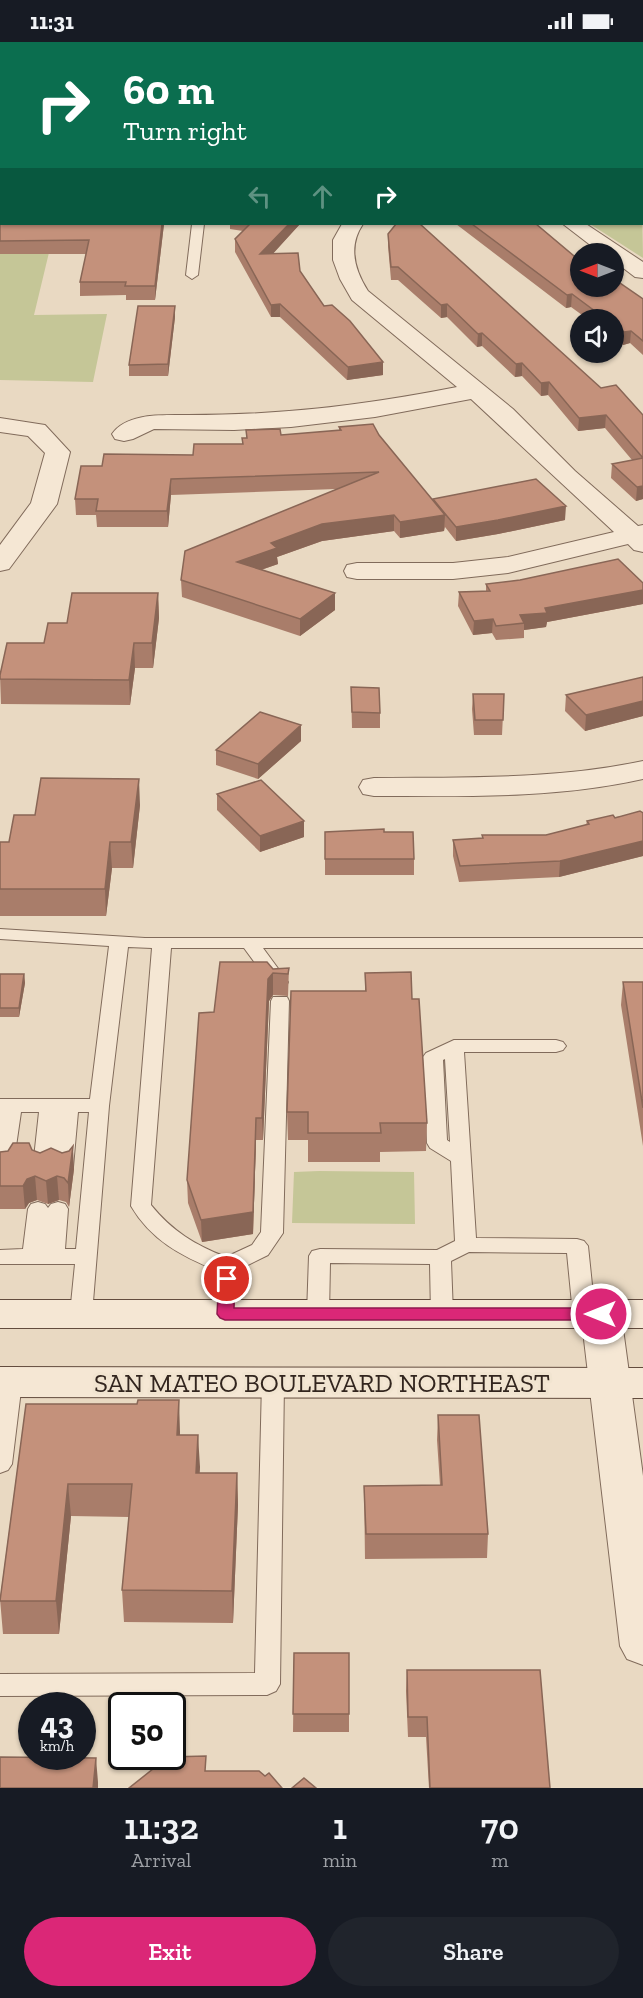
<!DOCTYPE html>
<html lang="en">
<head>
<meta charset="utf-8">
<style>
  body { margin:0; font-family:"Zilla Slab",serif; background:#20242c; color:#f1f3f6; height:100vh; display:flex; flex-direction:column; font-size:22px; white-space:nowrap }
  * { box-sizing:border-box; margin:0 }
  p { font-size:20px; color:#9ea1a6 }
  .icon { flex:none; width:33px; height:33px; fill:none; stroke:currentColor; stroke-width:2; stroke-linecap:round; stroke-linejoin:round }
  .map { position:relative; height:1746px; overflow:hidden }
  .details { display:flex; flex-direction:column; background:#171b24; flex:1 }
  .details>* { flex:none }
  .top-card { position:absolute; left:0px; top:0px; width:644px; height:183px; box-shadow:0 2px 4px #0004; background:#0b6e4f; color:#fff; overflow:hidden }
  .needle { width:39px; rotate:270deg }
  .buttons { position:absolute; left:570px; top:201px; display:grid; gap:12px }
  .buttons a { display:grid; place-items:center; width:54px; height:54px; border-radius:50%; background:#171b24; box-shadow:0 2px 4px #0004; font-size:30px }
  .speed { position:absolute; left:18px; top:1650px; display:flex; gap:12px; font-size:30px; font-weight:700; text-align:center }
  .speed>* { display:grid; place-content:center; width:78px; height:78px; border-radius:50%; background:#171b24; box-shadow:0 2px 4px #0004; line-height:1 }
  .speed small { font-size:15px; font-weight:400 }
  .speed .limit { border:3px solid #111; border-radius:9px; background:#fff; color:#111 }
  .pin { position:absolute; display:grid; place-items:center; width:51px; height:51px; color:#fff; margin:-26px; border:3px solid #fff; border-radius:50%; box-shadow:0 2px 6px #0007 }
  .me { position:absolute; width:66px; margin:-33px; rotate:270deg; stroke-linejoin:round; filter:drop-shadow(0 0 4px #0008) }
  .turn { display:flex; align-items:center; gap:21px; height:126px; padding:0 24px; font-size:27px }
  .turn .icon { width:78px; height:78px; stroke-width:2.5 }
  .turn b { display:block; font-size:42px; line-height:51px }
  .lanes { display:flex; align-items:center; height:57px; padding:0 24px; background:#0003; justify-content:center; gap:30px; direction:ltr }
  .lanes .off { opacity:.35 }
  .eta { display:flex; justify-content:space-evenly; align-items:center; height:102px; text-align:center }
  .eta b { font-size:36px; font-weight:600; line-height:42px }
  .button { display:flex; gap:12px; margin-top:auto; padding:12px 24px }
  .button a { flex:1; height:69px; border-radius:36px; background:#db2777; color:#fff; font-size:24px; font-weight:600; line-height:69px; text-align:center }
  .button a+a { background:#20242c; color:#f1f3f6 }
  .status { display:flex; justify-content:space-between; align-items:center; height:42px; padding:0 30px; background:#171b24; direction:ltr }
  .status svg { height:16px; fill:currentColor }
  .map>svg:first-child { display:block }
  .green { fill:#c5c697 }
  .lines { fill:none; stroke-linecap:round; stroke-linejoin:round }
  .service-casing { stroke:#816b5b; stroke-width:2 }
  .minor-casing { stroke:#816b5b; stroke-width:2 }
  .tertiary-casing { stroke:#816b5b; stroke-width:2 }
  .secondary-casing { stroke:#634c3e; stroke-width:2 }
  .service { fill:#f5e7d4; fill-rule:evenodd }
  .minor { fill:#f5e7d4; fill-rule:evenodd }
  .tertiary { fill:#f5e7d4; fill-rule:evenodd }
  .secondary { fill:#f5e7d4; fill-rule:evenodd }
  .wall { fill:#a97d6a }
  .shaded-wall { fill:#896656 }
  .building { fill:#c4917b; stroke:#896656; stroke-width:1.5 }
  .route { fill:#db2777; stroke:#8e194d; stroke-width:1.5 }
  .labels { text-anchor:middle; stroke-width:6; stroke-linejoin:round; paint-order:stroke }
  .near-street-label { font-size:26px; fill:#32251e; stroke:#f1e4d0 }
</style>
</head>
<body>
<div class="status"><b>11:31</b><svg viewBox="0 0 49 12"><path d="M0 12V9h3v3zM5 12V6h3v6zM10 12V3h3v9zM15 12V0h3v12zM26 1h20v11H26zM47 4h2v5h-2z"/></svg></div>
<div class="map">
<svg width="643" height="1746" viewBox="0 0 643 1746">
  <rect width="100%" height="100%" fill="#e9d9c2"/>
  <path class="green" d="M642 162 643 216 590 182H642Z
    M0 184 52 198 34 273 107 272 93 340 0 338Z
    M319 1129 414 1130 415 1182 292 1181 294 1130Z"/>
  <g class="lines">
    <g class="service-casing">
      <path id="service" d="M192 182H204L198 233 192 237 186 233Z
        M0 887 145 896H643V906H263L288 940 286 944H272L244 906H171L151 1163C172 1189 195 1203 226 1215L252 1203 261 1190 271 959 273 955H287L289 959 283 1191 268 1213 238 1228 236 1272 233 1278 225 1280 217 1278 214 1272 216 1228C181 1214 151 1198 131 1164L152 906 128 905 109 1064 92 1272 89 1278 81 1280 73 1278 70 1272 75 1222H0V1208L23 1207 28 1167 31 1162 38 1160 45 1162 48 1166 51 1162 58 1160 65 1162 68 1167 65 1207H76L89 1070H78L73 1125 70 1130 63 1132 56 1130 53 1125 50 1130 43 1132 36 1130 33 1125 39 1070H21L13 1125 10 1130 0 1131V1057H90L109 904 0 897Z
        M454 998H556L563 1000 566 1004 563 1008 556 1010H464L476 1196 577 1197 584 1199 588 1204 595 1272 592 1278 584 1280 576 1278 573 1272 567 1211 469 1210 451 1219 453 1272 450 1278 442 1280 434 1278 431 1272 430 1222 330 1221 329 1272 326 1278 318 1280 310 1278 307 1272 309 1214 312 1209 320 1207 437 1208 455 1199 451 1119 430 1106 427 1101 423 1015 426 1011ZM445 1017 450 1100 447 1098 443 1018Z
        M11 1332 19 1334 22 1340 12 1422 8 1428 0 1431V1340L3 1334Z
        M273 1332 281 1334 284 1340 280 1642 276 1649 267 1653 0 1654V1632L255 1631 262 1340 265 1334Z"/>
    </g>
    <g class="minor-casing">
      <path id="minor" d="M17 0H35L36 2H18Z
        M0 78H2V90H0Z
        M342 182H363C348 204 354 227 368 249L513 367 575 429 638 484 643 483V510L634 508 628 502 508 531 453 537H357L347 535 344 529 347 523 357 521H453L508 515 614 490 471 357 375 375 291 385 234 388 154 387 133 397 124 399 115 397 112 392C125 373 155 373 175 373 275 374 360 364 457 345L352 258 340 237 333 218V198Z
        M0 376 45 383 70 410 57 462 9 527 0 529V503L31 461 45 411 28 394 0 390Z
        M643 719V737C554 757 464 754 374 754L363 752 359 745 363 738 374 736C464 735 554 738 643 719Z
        M601 1258 615 1262 621 1272 643 1434V1623L627 1617 620 1604 581 1272 587 1262Z"/>
    </g>
    <g class="tertiary-casing">
      <path id="tertiary" d="M269 0H287L288 2H270Z
        M642 148H643V160H642Z
        M563 182H586L643 220V236L635 235 614 219V212H602Z"/>
    </g>
    <g class="secondary-casing">
      <path id="secondary" d="M0 1258H643V1286H0Z
        M0 1325 643 1326V1356L0 1355Z"/>
    </g>
    <use href="#service" class="service"/>
    <use href="#minor" class="minor"/>
    <use href="#tertiary" class="tertiary"/>
    <use href="#secondary" class="secondary"/>
  </g>
  <path class="wall" d="M69 0H235L252 2H70Z
    M321 0H526L523 2H323Z
    M0 95 2 182H164L155 258H126V253L80 254V240L86 212H0Z
    M230 182H300L272 212 300 229 324 264 383 333 347 338 280 275H271L235 210V197L243 189 230 187Z
    M456 182H536L580 244 643 257V313L630 301 623 303 614 296V278H589L571 265 566 266Z
    M388 192 601 346 643 373V457L636 459 611 436 612 422 632 418 605 386 578 389 548 353 541 354 522 334 515 335 482 304 477 305 447 275 441 276 398 238H391L388 204Z
    M175 275 168 334H129V323Z
    M339 385 379 393 433 459V457L565 478 498 492 456 499 445 485 444 489 400 496 394 489 322 499 277 515 278 522 261 528 335 551V568L300 594 182 555 181 538 336 447 171 453 168 485H97L96 473H76L75 457 102 424 193 413 243 402 242 396H247L246 388 281 393 339 389Z
    M643 541V562L547 580 546 585 524 588V596L496 598 492 591 473 593 458 564 459 550 486 549V542Z
    M158 551 159 576 153 626H135L130 663 1 662 0 633 44 601 67 581Z
    M643 635V674L585 689 565 669 566 653Z
    M351 645 380 671V686H352Z
    M473 652H504L502 693H474L472 667Z
    M301 699 258 737 216 723V708Z
    M217 752 304 795 260 810 217 768Z
    M140 763 133 826H112L106 874H0V800H9L35 773Z
    M643 771V814L559 835 459 840 453 814V798L482 796V793H546L586 783 587 779Z
    M325 790H384L414 817V833H325Z
    M289 926 288 954 273 953 269 959 263 1098H256L253 1192 202 1200 188 1161 187 1138 214 970 273 927Z
    M365 931 412 957 427 1081 426 1109 380 1110V1120H308V1098H288L287 1070 365 949Z
    M0 932H24L25 941 19 975H0Z
    M623 940H643V1104L621 963Z
    M0 1110 74 1127 69 1165 66 1160 59 1158 48 1162 37 1158 29 1161 25 1167H0Z
    M26 1362 180 1390V1393L200 1425 199 1431H237L238 1463 233 1581 124 1580 122 1548 129 1475 71 1474 59 1592H3L0 1557Z
    M438 1373 488 1492 487 1516 365 1517 364 1444 440 1443 437 1398Z
    M294 1611H349V1690H293Z
    M407 1628 550 1746H429L426 1695H408L406 1649Z"/>
  <path class="shaded-wall" d="M509 0H526L523 2H507Z
    M162 182H164L155 258V244Z
    M289 182H300L261 225 260 212Z
    M572 252 571 265 566 266 567 253Z
    M280 262V275H271V263Z
    M447 262V275L441 276V263Z
    M175 264V275L168 334V322Z
    M631 289 630 301 623 303 624 290Z
    M482 291V304L477 305 478 292Z
    M383 320V333L347 338 348 325Z
    M522 321V334L515 335 516 322Z
    M549 340 548 353 541 354V341Z
    M606 373 605 386 578 389 579 376Z
    M171 437V453L168 485 167 469Z
    M643 444V457L636 459 637 445Z
    M566 464 565 478 498 492 456 499V485Z
    M394 473V489L322 499 277 515 278 522 237 536V520L271 501 322 482Z
    M445 473 444 489 400 496V480Z
    M643 548V562L547 580 546 585 524 588V581L520 573 545 566Z
    M158 551 159 576 153 626 152 601Z
    M335 551V568L300 594V577Z
    M493 577 492 591 473 593 474 579Z
    M134 601 135 626 130 663 129 638Z
    M643 659V674L585 689 586 673Z
    M301 683V699L258 737V722Z
    M139 737 140 763 133 826 131 800Z
    M304 779V795L260 810V794Z
    M643 799V814L559 835 560 819Z
    M110 800 112 826 106 874 105 847Z
    M273 931V953L269 959 263 1098 262 1076 268 937Z
    M24 932 25 941 19 975V966Z
    M256 1076V1098L253 1192 202 1200 201 1178Z
    M73 1104 74 1127 69 1165 68 1141Z
    M35 1134 37 1158 29 1161 25 1167 23 1144 27 1137Z
    M57 1134 59 1158 48 1162 46 1139Z
    M179 1358 180 1390 178 1425 177 1393Z
    M198 1393 200 1425 198 1463 196 1431Z
    M237 1431 238 1463 233 1581 232 1549Z
    M68 1442 71 1474 59 1592 56 1559Z
    M96 1716 98 1740V1746H93Z"/>
  <path class="building" d="M78 0H249L252 2H79Z
    M337 0H509L507 2H339Z
    M602 0H643V122H642V2H603Z
    M0 95H2V182H162L155 244H125L126 240H80L89 198 0 199Z
    M250 182H289L260 212 298 211 300 229 324 264 332 263 350 279 383 320 348 325 280 262 271 263 235 197Z
    M396 182H420L601 346 616 343 643 373V444L637 445 612 422 643 416 606 373 579 376 549 340 541 341 522 321 516 322 482 291 478 292 447 262 441 263 398 225H391L388 192Z
    M472 182H536L580 219V244H614V237L643 257V299L631 289 624 290 614 282V278H607L572 252 567 253Z
    M138 264H175L168 322 129 323Z
    M373 382 379 393 445 473 400 480 394 473 322 482 271 501 277 506 237 520 335 551 300 577 181 538 185 509 379 430 171 437 167 469H96L98 457H75L81 424H102L104 412 193 413 194 402H243L242 396H247L246 388 280 387 281 393 341 388 339 385Z
    M536 437 566 464 498 478 456 485 433 457Z
    M618 517 643 541V548L545 566 547 571 520 573 524 581 496 584 493 577 474 579 459 550 490 549 486 542 520 538Z
    M72 551H158L152 601H134L129 638 0 637V633L7 601H44L48 581H67Z
    M643 635V659L586 673 566 653Z
    M351 645 379 646 380 671 352 670Z
    M473 652H504L503 678H475Z
    M260 670 301 683 258 722 216 708Z
    M41 736 139 737 131 800H110L105 847H0V800H9L14 773H35Z
    M261 738 304 779 260 794 217 752Z
    M640 769 643 771V799L560 819 460 824 453 798 483 796 482 793H546L589 782 587 779 613 773 615 776Z
    M384 787V790H413L414 817H325V790Z
    M220 920H267L273 927 289 926 288 932 273 931 268 937 262 1076H256L253 1170 201 1178 187 1138 199 971 214 970Z
    M411 930 412 957H419L427 1081H380L381 1091H308V1070H287L291 949H366L365 931Z
    M0 932H24L19 966H0Z
    M623 940H643V1066Z
    M13 1101H29L32 1108 40 1111 51 1106 62 1111 69 1109 73 1104 68 1141 64 1136 57 1134 46 1139 35 1134 27 1137 23 1144H0V1110L8 1109Z
    M138 1358H179L177 1393H198L196 1431H237L232 1549 122 1548 132 1442H68L56 1559H0L26 1362H137Z
    M438 1373H479L488 1492H366L364 1444 442 1443Z
    M294 1611H349V1672H293Z
    M407 1628H540L550 1746H430L427 1675H408Z
    M206 1714 205 1729H259L265 1734 269 1731 282 1746H129L168 1715Z
    M0 1715 96 1716 93 1746H0Z
    M304 1736 316 1746H292Z"/>
  <path class="route" d="M227 1231 233 1233 235 1237 234 1266H601L606 1268 609 1272 606 1276 601 1278H225L220 1276 217 1272 219 1237 221 1233Z"/>
  <g class="labels">
    <g class="near-street-label">
      <text x="322" y="1350">SAN MATEO BOULEVARD NORTHEAST</text>
    </g>
  </g>
</svg>
<div class="buttons">
<a><svg class="needle" viewBox="-14 -14 28 28"><path d="M0-13l5 13h-10z" fill="#e53935"/><path d="M0 13l5-13h-10z" fill="#9ea1a6"/></svg></a>
<a><svg class="icon" aria-label="sound" viewBox="0 0 24 24"><path d="M4 9h4l5-4v14l-5-4H4zM17 9q2 3 0 6"/></svg></a>
</div>
<div class="speed"><div>43<small>km/h</small></div><div class="limit">50</div></div>
<div class="pin" style="left:227px;top:1237px;background:#d93025"><svg class="icon" aria-label="arrive" viewBox="0 0 24 24"><path d="M6 21V4h12l-3 4 3 4H6"/></svg></div>
<svg class="me" style="left:601px;top:1272px" viewBox="-20 -20 40 40"><circle r="17" fill="#db2777" stroke="#fff" stroke-width="3"/><path d="M0-11L8 9 0 5-8 9z" fill="#fff"/></svg>
<div class="top-card">
<div class="turn"><svg class="icon" aria-label="right" viewBox="0 0 24 24"><path d="M7 20v-9h11M14 6l5 5-5 5"/></svg><div><b>60 m</b>Turn right</div></div>
<div class="lanes"><svg class="icon off" aria-label="left" viewBox="0 0 24 24"><path d="M17 20v-9H6M10 6l-5 5 5 5"/></svg><svg class="icon off" aria-label="ahead" viewBox="0 0 24 24"><path d="M12 20V5M6 11l6-6 6 6"/></svg><svg class="icon" aria-label="right" viewBox="0 0 24 24"><path d="M7 20v-9h11M14 6l5 5-5 5"/></svg></div>
</div>
</div>
<section class="details">
<div class="eta">
<div><b>11:32</b><p>Arrival</p></div>
<div><b>1</b><p>min</p></div>
<div><b>70</b><p>m</p></div>
</div>
<div class="button"><a>Exit</a><a>Share</a></div>
</section>
</body>
</html>
